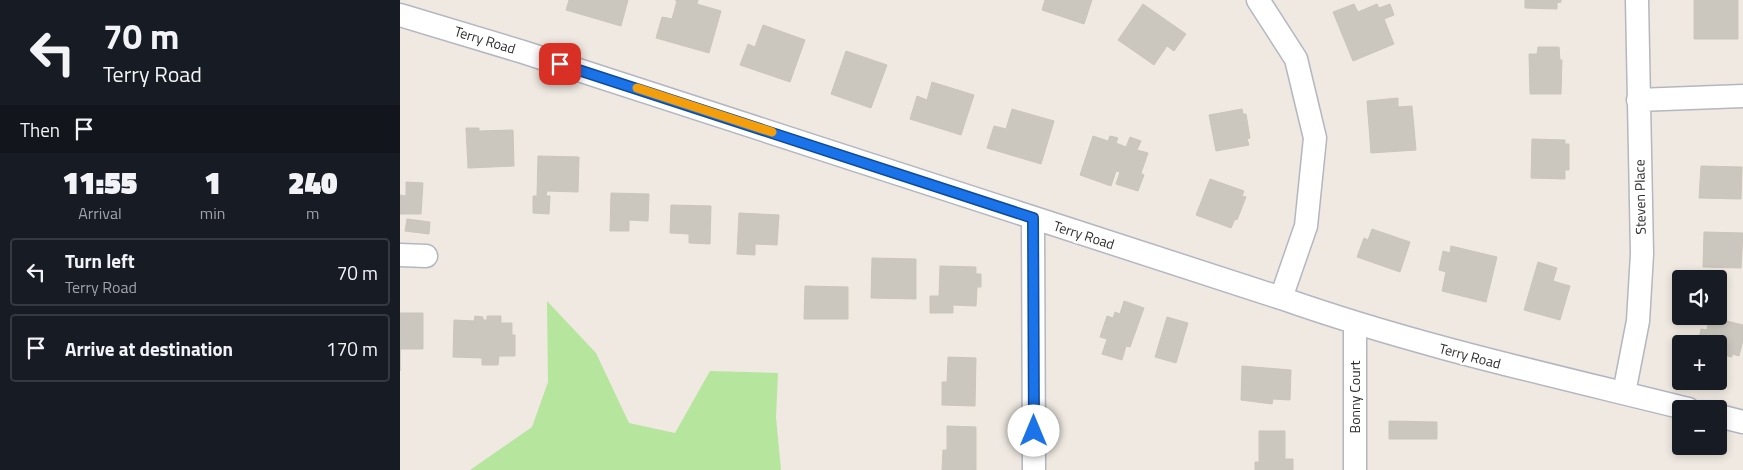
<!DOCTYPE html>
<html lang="en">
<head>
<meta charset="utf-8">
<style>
  body { margin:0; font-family:"Titillium Web",sans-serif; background:#20242c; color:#f1f3f6; height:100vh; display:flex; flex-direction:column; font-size:19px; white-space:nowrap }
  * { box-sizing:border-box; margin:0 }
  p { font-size:16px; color:#9ea1a6 }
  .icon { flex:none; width:28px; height:28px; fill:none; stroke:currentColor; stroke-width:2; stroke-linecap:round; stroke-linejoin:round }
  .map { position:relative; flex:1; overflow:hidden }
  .side { display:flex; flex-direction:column; background:#171b24; width:400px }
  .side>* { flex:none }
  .banner { background:#171b24; color:#f1f3f6; overflow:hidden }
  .tools { position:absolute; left:1272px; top:270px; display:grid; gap:10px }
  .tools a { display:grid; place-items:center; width:55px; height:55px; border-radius:5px; background:#171b24; box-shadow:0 2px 8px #0003; font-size:25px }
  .pin { position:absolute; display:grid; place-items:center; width:42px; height:42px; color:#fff; margin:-21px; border-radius:10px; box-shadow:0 2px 8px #0006 }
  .me { position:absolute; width:55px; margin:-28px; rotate:0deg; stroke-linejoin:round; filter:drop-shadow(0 0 4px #0008) }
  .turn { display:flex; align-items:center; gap:18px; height:105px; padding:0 20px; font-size:22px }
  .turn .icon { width:65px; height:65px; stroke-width:2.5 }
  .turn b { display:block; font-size:35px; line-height:42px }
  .then { display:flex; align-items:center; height:48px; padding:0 20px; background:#0003; gap:10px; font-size:19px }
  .eta { display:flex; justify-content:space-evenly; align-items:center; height:85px; text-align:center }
  .eta b { font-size:30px; font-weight:800; line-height:35px }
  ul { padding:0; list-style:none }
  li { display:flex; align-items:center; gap:15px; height:68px; margin:0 10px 8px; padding:0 10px; border:2px solid #363941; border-radius:5px }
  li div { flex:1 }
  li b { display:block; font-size:19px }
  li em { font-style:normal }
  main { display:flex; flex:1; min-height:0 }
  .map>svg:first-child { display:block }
  .green { fill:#b6e59e }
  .building { fill:#cbc7bf; stroke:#cbc5ba }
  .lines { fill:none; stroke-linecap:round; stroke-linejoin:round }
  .minor-casing { stroke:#b4b7c1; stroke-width:25 }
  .minor { stroke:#fff; stroke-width:22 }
  .route-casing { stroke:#114b97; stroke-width:12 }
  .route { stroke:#1a73e8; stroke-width:9 }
  .slow { stroke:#f59e0b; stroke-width:9 }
  .labels { text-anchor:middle; stroke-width:5; stroke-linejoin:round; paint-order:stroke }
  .street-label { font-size:14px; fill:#2e2e2e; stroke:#fff }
</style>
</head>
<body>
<main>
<section class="side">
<div class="banner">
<div class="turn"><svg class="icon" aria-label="left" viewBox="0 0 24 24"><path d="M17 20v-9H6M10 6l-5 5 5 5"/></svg><div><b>70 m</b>Terry Road</div></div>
<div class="then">Then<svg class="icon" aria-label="arrive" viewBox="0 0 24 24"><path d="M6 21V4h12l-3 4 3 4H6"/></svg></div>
</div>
<div class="eta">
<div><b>11:55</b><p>Arrival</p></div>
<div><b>1</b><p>min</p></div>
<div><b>240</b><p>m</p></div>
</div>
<ul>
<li><svg class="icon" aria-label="left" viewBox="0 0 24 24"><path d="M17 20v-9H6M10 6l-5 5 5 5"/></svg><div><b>Turn left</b><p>Terry Road</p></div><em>70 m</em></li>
<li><svg class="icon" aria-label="arrive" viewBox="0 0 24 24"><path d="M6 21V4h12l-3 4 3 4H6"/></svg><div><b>Arrive at destination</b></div><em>170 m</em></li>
</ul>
</section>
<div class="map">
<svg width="1343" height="470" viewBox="0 0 1343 470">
  <rect width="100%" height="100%" fill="#efe9e1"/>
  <path class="green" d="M147 301 196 353 229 423 275 433 310 371 378 373 376 417 381 470H70L132 427 148 382Z"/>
  <path class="building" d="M169 0H228L221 26 166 10Z
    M275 0H298L297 4 321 11 309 53 256 38 262 17 272 19 277 1Z
    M645 0H692L684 24 642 10Z
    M1125 0H1161V2L1157 3V9L1125 8Z
    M1294 0H1338V39H1294Z
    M743 4 786 34 774 51 767 46 754 65 718 40Z
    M954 4 958 12 977 4 979 8 990 4 994 15 984 19 994 44 953 61 933 12Z
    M363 25 405 40 390 82 340 65 348 44 355 47Z
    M1138 47H1159L1160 60H1162L1161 94H1130L1129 54H1137Z
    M446 51 487 65 471 108 431 94Z
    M532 82 574 95 561 135 510 119 517 96 527 100Z
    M998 98V107L1012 106 1016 150 971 153 967 101Z
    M612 109 654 121 641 164 587 148 594 126 606 129Z
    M842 109 843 114H846L850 138 847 139 849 145 816 151 809 115Z
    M66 128H79V131L113 130 114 166 68 168Z
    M693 136 708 141 710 136 718 138 716 143 726 147 730 137 741 141 737 150 748 153 741 173 744 175 738 191 716 184 720 172 716 171 711 186 680 175Z
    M1132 139 1165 140V144H1169V170H1165V179L1131 178Z
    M138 156 179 157 178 192 147 191 146 196H150L149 214 133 213V196H137Z
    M1301 166 1342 167 1341 199 1299 198Z
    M810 179 844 191 842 196 846 197 837 220 835 219 831 228 796 215Z
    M6 182 23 183 21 214H0V195L6 196Z
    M211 193 249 194 248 221 229 220V231H210Z
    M271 205 311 206 310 244 289 243V234L270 233Z
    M339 213 379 215 377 245 355 244V255L337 254Z
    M7 219 30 222 29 234 5 231Z
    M972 229 1010 242 1000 272 957 257 964 238 968 240Z
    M1304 232 1343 233 1341 268 1303 267Z
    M1051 246 1097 257 1086 302 1042 291 1046 272 1039 270 1043 251 1050 253Z
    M472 258 516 259V299L471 298Z
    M1138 262 1157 268 1153 281 1170 286 1160 320 1124 310Z
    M540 266 576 267V274H581V287H577L576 306 553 305V313H530V296H539Z
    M405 286 448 287V319H404Z
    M724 301 744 308 730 347 726 346 722 360 702 354 707 339 700 337 707 316 713 318 715 312 720 314Z
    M0 313H23V349H0V371Z
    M75 316 83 317V320H87V316H101V323H112V335H115V356H99L98 365H82V358L53 357 54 320 74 321Z
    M767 317 788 323 776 363 755 357Z
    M1314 318 1343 325V340L1339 356 1332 354V357L1319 354V344H1298L1301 329 1307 330 1308 325 1312 326Z
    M548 357 576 358 575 406 542 405V382H547Z
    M842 366 891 370 890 400 873 399 872 404 841 400Z
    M989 421 1037 422V439H989Z
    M547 426 576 427V470H542L543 450H547Z
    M859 431H885V459H893V470H855V462H859Z"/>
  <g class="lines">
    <g class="minor-casing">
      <path id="minor" d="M858 0 896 59 915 138 906 226 881 298
        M0 15 123 52 881 298C1014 345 1151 375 1288 409
        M1238 100 1343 96
        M633 218 634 470
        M0 255 26 256
        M1224 393 1238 321 1242 254 1237 0
        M1319 416 1343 422
        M955 470V324"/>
    </g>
    <use href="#minor" class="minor"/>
  </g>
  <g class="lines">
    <g class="route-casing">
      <path id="route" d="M160 64 633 218 634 431"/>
    </g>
    <use href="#route" class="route"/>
    <path class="slow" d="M237 88 372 132"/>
  </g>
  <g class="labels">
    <g class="street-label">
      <text transform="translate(85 40) rotate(17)" y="5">Terry Road</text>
      <text transform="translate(1240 197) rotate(-91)" y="5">Steven Place</text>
      <text transform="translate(684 235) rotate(18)" y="5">Terry Road</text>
      <text transform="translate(1070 356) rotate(15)" y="5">Terry Road</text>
      <text transform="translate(955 397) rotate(-90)" y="5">Bonny Court</text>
    </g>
  </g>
</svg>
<div class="tools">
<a><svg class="icon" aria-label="sound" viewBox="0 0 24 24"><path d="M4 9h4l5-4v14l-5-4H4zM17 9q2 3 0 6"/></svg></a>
<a>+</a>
<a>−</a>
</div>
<div class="pin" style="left:160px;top:64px;background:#d93025"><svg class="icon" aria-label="arrive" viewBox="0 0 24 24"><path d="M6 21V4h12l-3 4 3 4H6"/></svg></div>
<svg class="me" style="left:634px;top:431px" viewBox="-20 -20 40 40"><circle r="19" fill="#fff"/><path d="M0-13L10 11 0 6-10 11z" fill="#1a73e8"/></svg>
</div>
</main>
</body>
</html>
